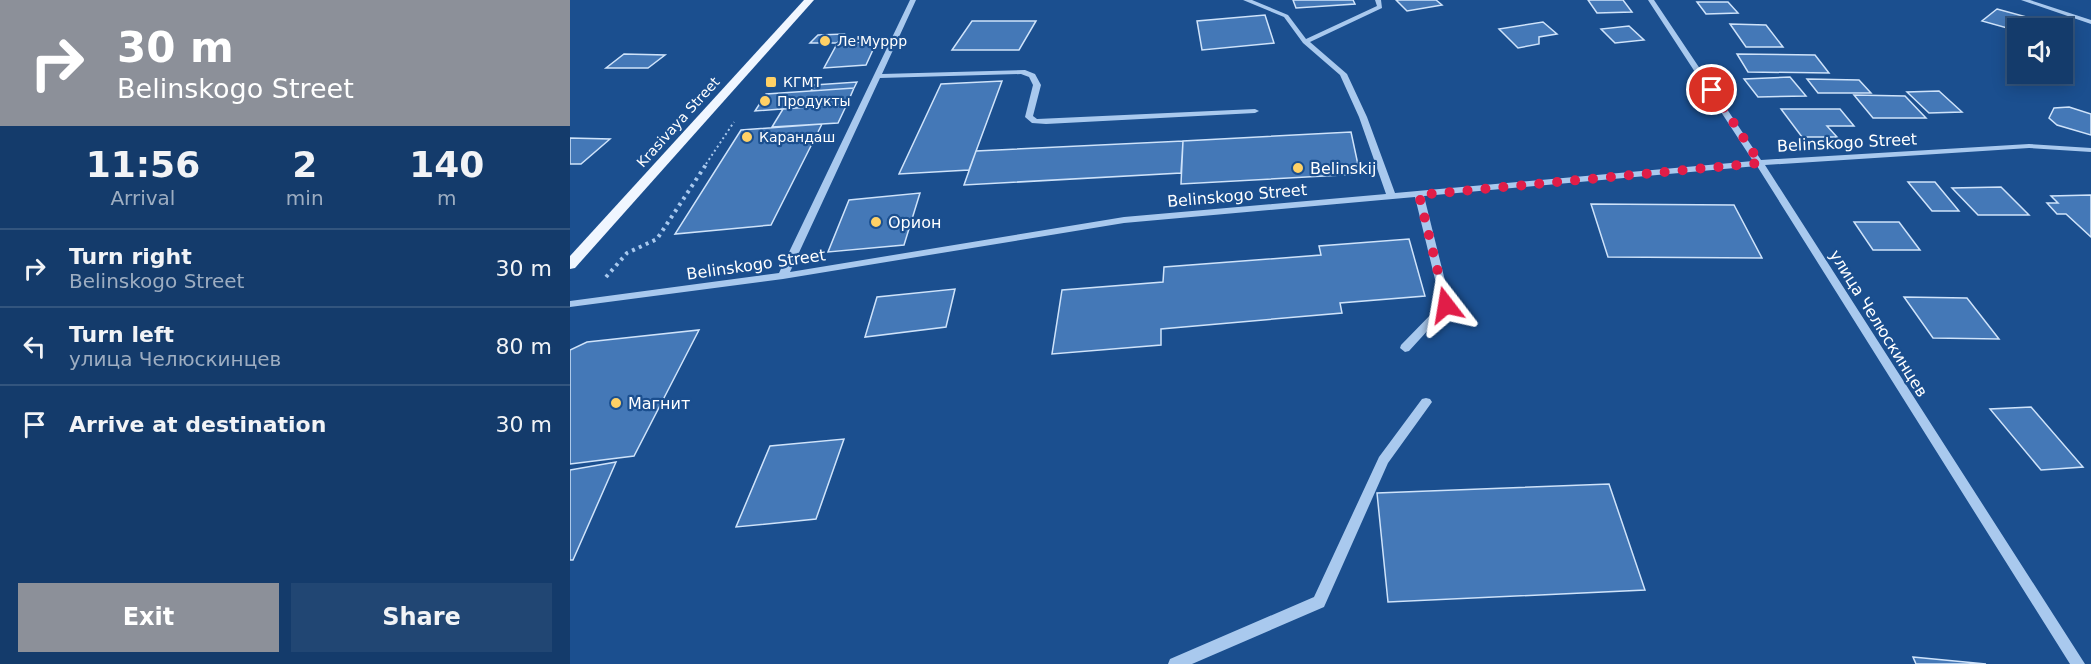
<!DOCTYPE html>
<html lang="en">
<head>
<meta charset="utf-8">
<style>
  body { margin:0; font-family:"DejaVu Sans",sans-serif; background:#214673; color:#f1f3f6; height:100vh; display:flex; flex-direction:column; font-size:22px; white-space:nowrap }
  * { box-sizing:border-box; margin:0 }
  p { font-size:20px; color:#9dadc1 }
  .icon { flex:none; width:33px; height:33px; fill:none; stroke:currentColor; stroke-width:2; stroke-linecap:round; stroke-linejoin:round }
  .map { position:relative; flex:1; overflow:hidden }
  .panel { display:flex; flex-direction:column; background:#143b6b; width:570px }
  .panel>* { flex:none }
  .banner { background:#8c9099; color:#fff; overflow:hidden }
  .fabs { position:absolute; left:1437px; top:18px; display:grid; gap:12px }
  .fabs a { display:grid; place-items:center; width:66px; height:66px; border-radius:0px; background:#143b6b; box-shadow:0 3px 15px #0003,0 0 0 2px #33557e; font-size:30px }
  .pin { position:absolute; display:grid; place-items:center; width:51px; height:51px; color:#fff; margin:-26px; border:3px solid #fff; border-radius:50%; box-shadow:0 2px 6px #0007 }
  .me { position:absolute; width:66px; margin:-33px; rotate:346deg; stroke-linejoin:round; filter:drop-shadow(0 0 4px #0008) }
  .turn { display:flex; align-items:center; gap:21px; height:126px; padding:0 18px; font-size:27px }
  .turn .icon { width:78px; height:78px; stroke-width:2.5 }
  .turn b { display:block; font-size:42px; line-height:51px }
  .eta { display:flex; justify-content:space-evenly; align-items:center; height:102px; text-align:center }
  .eta b { font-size:36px; font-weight:700; line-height:42px }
  .primary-button { display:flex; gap:12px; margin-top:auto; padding:12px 18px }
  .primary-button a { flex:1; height:69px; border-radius:0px; background:#8c9099; color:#fff; font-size:24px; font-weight:700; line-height:69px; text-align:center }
  .primary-button a+a { background:#214673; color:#f1f3f6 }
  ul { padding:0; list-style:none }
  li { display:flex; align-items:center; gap:18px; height:78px; padding:0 18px; border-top:2px solid #33557e }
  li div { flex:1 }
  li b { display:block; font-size:22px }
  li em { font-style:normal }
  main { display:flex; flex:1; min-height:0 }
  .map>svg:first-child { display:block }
  .building { fill:#4478b7; stroke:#cfe3fa; stroke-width:1.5 }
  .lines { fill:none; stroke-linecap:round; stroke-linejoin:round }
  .path-far1 { stroke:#a9c9ee; stroke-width:2; stroke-dasharray:2 3; stroke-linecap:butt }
  .path { stroke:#a9c9ee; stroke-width:4; stroke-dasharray:3 4.5; stroke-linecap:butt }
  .minor { fill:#a9c9ee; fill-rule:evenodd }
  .major { fill:#f0f6ff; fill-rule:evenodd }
  .route { stroke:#e11d48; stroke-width:10; stroke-dasharray:0 18 }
  .poi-dot { fill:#ffd166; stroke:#1b4f8f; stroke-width:2 }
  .labels { text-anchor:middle; stroke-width:4.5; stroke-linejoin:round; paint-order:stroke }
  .far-poi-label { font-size:14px; fill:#fff; stroke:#1b4f8f; text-anchor:start }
  .far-street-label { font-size:14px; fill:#fff; stroke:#1b4f8f }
  .street-label { font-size:16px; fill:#fff; stroke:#1b4f8f }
  .poi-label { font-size:16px; fill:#fff; stroke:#1b4f8f; text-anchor:start }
</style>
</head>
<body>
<main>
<section class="panel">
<div class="banner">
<div class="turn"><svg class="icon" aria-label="right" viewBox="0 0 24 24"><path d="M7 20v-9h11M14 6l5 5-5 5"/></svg><div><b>30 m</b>Belinskogo Street</div></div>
</div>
<div class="eta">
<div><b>11:56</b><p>Arrival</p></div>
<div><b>2</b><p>min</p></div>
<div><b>140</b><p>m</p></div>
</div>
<ul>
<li><svg class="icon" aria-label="right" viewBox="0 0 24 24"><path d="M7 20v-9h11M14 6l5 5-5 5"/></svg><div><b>Turn right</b><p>Belinskogo Street</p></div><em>30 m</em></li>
<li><svg class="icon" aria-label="left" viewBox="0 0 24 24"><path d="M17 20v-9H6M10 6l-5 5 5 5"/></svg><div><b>Turn left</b><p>улица Челюскинцев</p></div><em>80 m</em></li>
<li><svg class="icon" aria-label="arrive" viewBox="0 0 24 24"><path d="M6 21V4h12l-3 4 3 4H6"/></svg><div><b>Arrive at destination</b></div><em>30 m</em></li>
</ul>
<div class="primary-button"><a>Exit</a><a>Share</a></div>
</section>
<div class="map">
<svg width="1521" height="664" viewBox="0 0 1521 664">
  <rect width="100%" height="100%" fill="#1b4f8f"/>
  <path class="building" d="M723 0H783L785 4 726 8Z
    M826 0H866L872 5 837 11Z
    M1018 0H1053L1062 12 1027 13Z
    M1127 2H1158L1168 13 1136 14Z
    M1427 9 1464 19 1453 28H1448V31L1412 21Z
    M695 15 704 43 632 50 627 21Z
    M402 21H466L449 50H382Z
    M973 22 987 34 969 37V44L948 48 929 29Z
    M1160 24 1196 25 1213 47H1176Z
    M1059 26 1074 40 1045 43 1031 29Z
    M274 34 267 43H240L248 35Z
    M307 41 296 65 254 68 267 44Z
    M54 54 95 55 78 68H36Z
    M1167 54 1245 55 1259 73 1178 72Z
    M1220 77 1236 96 1188 97 1174 79Z
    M1237 79 1289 80 1301 93H1248Z
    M432 81 399 170 329 174 371 84Z
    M287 82 284 88 241 91 244 85Z
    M284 88 277 104 185 111 196 94Z
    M1369 91 1392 112 1359 113 1337 92Z
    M1284 95 1335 96 1356 118H1303Z
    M277 104 268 123 202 127 213 109Z
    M1499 107 1521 114V135L1487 125 1479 118 1484 108Z
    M1211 109H1270L1284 126H1257L1267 137H1232Z
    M252 124 201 225 105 234 171 130Z
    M781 132 790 174 611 184 613 141Z
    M0 138 40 139 11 164H0Z
    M613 141 611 173 394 185 406 151Z
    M1338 182H1365L1389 211H1362Z
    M1431 187 1459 215H1408L1382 188Z
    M350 193 334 245 258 252 279 200Z
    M1521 195V237L1496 214H1487L1477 203H1488L1481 196Z
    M1021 204 1164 205 1192 258 1038 257Z
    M1284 222H1329L1350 250H1303Z
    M839 239 855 296 770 303 772 313 591 329V345L482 354 492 290 593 282 594 267 751 255 749 246Z
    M385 289 376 327 295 337 307 297Z
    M1334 297 1397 298 1429 339 1363 338Z
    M129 330 64 456 0 464V350L17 342Z
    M1461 407 1513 467 1471 470 1420 409Z
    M274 439 246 519 166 527 200 446Z
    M46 462 3 560H0V470Z
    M1039 484 1075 590 818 602 807 493Z
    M1343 657 1416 664H1346Z"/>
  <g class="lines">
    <path class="path-far1" d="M136 164 164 122"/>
    <path class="path" d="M36 277 57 253 87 239 137 163"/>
    <path class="minor" d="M340 0H346L312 74 455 70 465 74 471 85 463 116 467 119 685 109 689 111 685 113 476 124 462 123 455 117 463 85 459 77 451 74 310 78 220 272 554 217 816 194 789 117 770 75 733 43 714 17 673 0H682L718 15 736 39 807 6 805 0H811L812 8 740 42 777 74 797 117 825 193 1183 161 1078 0H1084L1191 160 1459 144 1521 148V152L1459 148 1195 165 1515 664H1500L1187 166 854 196 881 305 839 351 835 352 830 348 831 345 871 304 845 197 554 223 213 279 0 307V301L209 273Z
      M1451 0H1460L1521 20V24Z
      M856 398 860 399 862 402 818 463 754 607 622 664H598L600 659 744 597 809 457 852 399Z"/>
    <path class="major" d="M234 0H244L5 268 0 269V256Z"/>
  </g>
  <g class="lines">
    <path class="route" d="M876 305 849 195 1190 163 1142 90"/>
  </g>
  <g class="poi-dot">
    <circle cx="255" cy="41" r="6"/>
    <rect x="195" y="76" width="12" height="12" rx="3"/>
    <circle cx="195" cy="101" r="6"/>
    <circle cx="177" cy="137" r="6"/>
    <circle cx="728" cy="168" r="6"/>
    <circle cx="306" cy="222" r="6"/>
    <circle cx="46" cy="403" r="6"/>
  </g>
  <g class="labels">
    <g class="far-poi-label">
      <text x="267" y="46">Ле'Муррр</text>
      <text x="213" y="87">КГМТ</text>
      <text x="207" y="106">Продукты</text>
      <text x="189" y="142">Карандаш</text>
    </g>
    <g class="far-street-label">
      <text transform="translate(108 122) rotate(-48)" y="5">Krasivaya Street</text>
    </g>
    <g class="street-label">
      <text transform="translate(1277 142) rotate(-3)" y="6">Belinskogo Street</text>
      <text transform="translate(667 195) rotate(-5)" y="6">Belinskogo Street</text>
      <text transform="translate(186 264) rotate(-8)" y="6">Belinskogo Street</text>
      <text transform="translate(1309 323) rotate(58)" y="6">улица Челюскинцев</text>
    </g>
    <g class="poi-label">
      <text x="740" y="174">Belinskij</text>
      <text x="318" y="228">Орион</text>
      <text x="58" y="409">Магнит</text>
    </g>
  </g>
</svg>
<div class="fabs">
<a><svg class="icon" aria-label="sound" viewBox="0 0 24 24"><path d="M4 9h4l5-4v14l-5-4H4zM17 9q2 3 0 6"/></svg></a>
</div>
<div class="pin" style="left:1142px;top:90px;background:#d93025"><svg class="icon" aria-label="arrive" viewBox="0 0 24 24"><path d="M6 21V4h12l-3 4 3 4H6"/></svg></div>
<svg class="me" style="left:876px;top:305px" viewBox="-20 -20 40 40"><path d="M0-17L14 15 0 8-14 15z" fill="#e11d48" stroke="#fff" stroke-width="4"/></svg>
</div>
</main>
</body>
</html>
